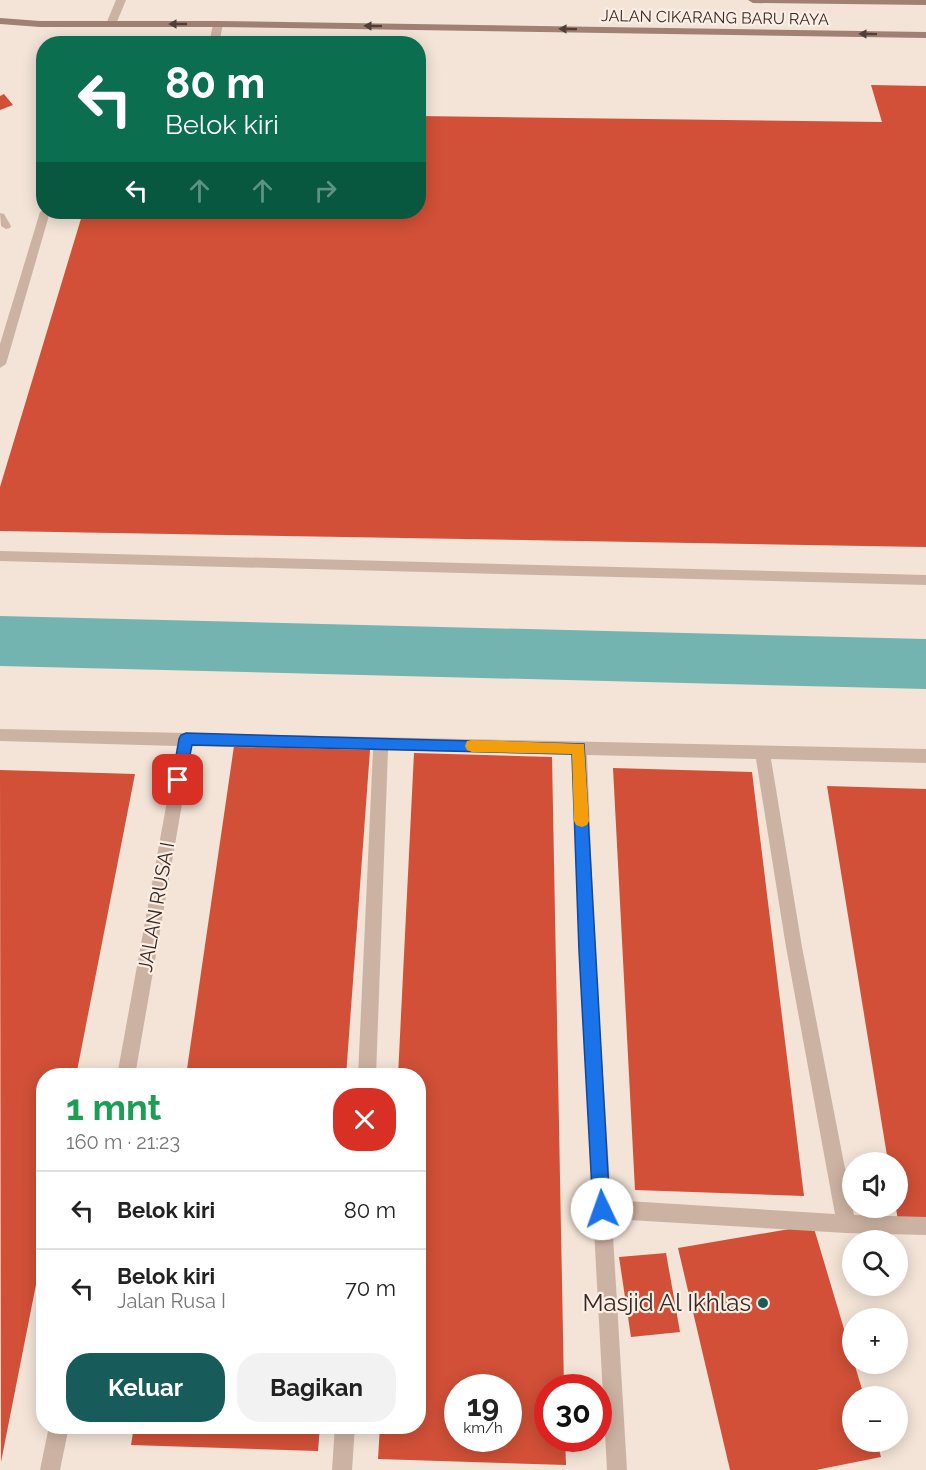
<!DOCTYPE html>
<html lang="id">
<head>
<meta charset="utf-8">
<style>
  body { margin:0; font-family:Raleway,sans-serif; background:#f2f2f2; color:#222; height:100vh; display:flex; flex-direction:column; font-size:22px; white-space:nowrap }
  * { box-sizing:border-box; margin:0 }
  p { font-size:20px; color:#767676 }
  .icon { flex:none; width:33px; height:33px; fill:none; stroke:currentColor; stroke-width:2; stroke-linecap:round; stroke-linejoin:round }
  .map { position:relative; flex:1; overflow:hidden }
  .details { position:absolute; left:36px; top:1068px; width:390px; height:366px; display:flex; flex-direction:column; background:#fff; border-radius:24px; box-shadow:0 3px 15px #0003 }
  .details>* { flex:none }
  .banner { position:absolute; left:36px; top:36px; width:390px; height:183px; border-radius:24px; box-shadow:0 3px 15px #0003; background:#0b6e4f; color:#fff; overflow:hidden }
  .fabs { position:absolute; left:842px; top:1152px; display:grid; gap:12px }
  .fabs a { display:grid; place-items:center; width:66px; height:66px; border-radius:50%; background:#fff; box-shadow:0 3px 15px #0003; font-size:30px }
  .speed { position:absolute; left:444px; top:1374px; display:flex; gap:12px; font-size:30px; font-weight:700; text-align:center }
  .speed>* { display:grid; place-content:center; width:78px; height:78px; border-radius:50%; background:#fff; box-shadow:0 3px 15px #0003; line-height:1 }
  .speed small { font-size:15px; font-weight:400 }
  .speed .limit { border:9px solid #d22; background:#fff; color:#111 }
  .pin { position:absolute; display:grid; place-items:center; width:51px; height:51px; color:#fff; margin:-26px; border-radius:12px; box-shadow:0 3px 9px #0006 }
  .me { position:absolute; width:66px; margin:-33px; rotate:357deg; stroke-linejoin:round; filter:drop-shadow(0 0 4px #0008) }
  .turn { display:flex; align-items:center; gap:21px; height:126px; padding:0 30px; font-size:27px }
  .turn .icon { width:78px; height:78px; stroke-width:2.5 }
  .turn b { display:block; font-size:42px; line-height:51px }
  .lanes { display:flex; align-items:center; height:57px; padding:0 30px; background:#0003; justify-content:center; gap:30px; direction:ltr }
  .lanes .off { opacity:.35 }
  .round { display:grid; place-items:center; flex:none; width:63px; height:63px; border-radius:24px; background:#f2f2f2 }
  .headline { display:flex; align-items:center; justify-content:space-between; height:102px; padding:0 30px }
  h1 { font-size:36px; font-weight:700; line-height:45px; color:#1e9e55 }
  .action { display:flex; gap:12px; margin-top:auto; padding:12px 30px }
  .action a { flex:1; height:69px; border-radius:24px; background:#175b5a; color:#fff; font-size:24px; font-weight:700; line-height:69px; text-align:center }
  .action a+a { background:#f2f2f2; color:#222 }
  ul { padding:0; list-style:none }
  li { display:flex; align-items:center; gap:18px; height:78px; padding:0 30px; border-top:2px solid #e0e0e0 }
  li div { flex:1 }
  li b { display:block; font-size:22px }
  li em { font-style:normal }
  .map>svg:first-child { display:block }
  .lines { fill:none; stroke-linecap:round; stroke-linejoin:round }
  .river { fill:#73b3b0; fill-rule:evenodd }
  .building { fill:#d15037; fill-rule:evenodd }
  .lane { fill:#ccb2a2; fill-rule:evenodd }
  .street { fill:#ccb2a2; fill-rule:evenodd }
  .secondary { fill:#a08073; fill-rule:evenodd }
  .oneway { fill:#503f38 }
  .route { fill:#1a73e8; stroke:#114b97; stroke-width:1.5 }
  .slow { fill:#f59e0b }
  .poi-dot { fill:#175b5a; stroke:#fbeee4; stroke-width:2 }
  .labels { text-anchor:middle; stroke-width:4.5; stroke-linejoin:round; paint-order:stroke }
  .far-street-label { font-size:16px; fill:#362925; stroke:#fbeee4 }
  .street-label { font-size:20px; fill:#362925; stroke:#fbeee4 }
  .near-poi-label { font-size:24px; fill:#362925; stroke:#fbeee4; text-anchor:end }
</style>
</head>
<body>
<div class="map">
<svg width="926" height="1470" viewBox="0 0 926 1470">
  <rect width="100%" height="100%" fill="#f3e4d7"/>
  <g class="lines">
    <path class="river" d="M0 616 926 639V689L0 666Z"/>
  </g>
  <path class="building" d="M871 85 926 86V547L0 531V487L83 212H418V116L882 122Z
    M4 94 13 105 0 110V96Z
    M234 746 370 750 346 1076H186Z
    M414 753 552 757 564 1388H548V1438H565L566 1465 378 1459 380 1426H418V1076H398ZM458 1388H508V1438H458Z
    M613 768 752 772 804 1196 635 1190Z
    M0 770 135 774 76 1076H44V1244L1 1462Z
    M827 786 926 789V1222L898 1221 896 1208 897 1162H888Z
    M813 1225 864 1396H852V1442H877L881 1457 816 1470H730L678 1248Z
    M666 1253 680 1332 631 1337 619 1257Z
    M134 1426H320L318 1451 131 1445Z"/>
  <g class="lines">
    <path class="lane" d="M218 21 223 24 219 44H209L213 24Z
      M44 209V212H50L6 364 0 368V344L40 212Z
      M0 213 4 214 11 226 10 228 6 229 1 226Z
      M0 551 926 575V585L0 561Z"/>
    <path class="street" d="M116 0H126L116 24 108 26 106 24Z
      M0 729 926 749V763L771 759 802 947 854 1215 926 1217V1235L846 1233 612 1219 627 1470H607L579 951 572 755 388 750 376 1076H358L373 750 192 746 135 1076H117L177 746 0 741ZM587 755 756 759 786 947 835 1214 611 1200 595 951Z
      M49 1426H69L60 1470H40Z
      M335 1426H355L352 1470H332Z"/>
    <path class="secondary" d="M748 0H926V5L753 3Z
      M0 18 40 21H218L926 32V38L218 27H40L0 24Z"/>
  </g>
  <defs><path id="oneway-solid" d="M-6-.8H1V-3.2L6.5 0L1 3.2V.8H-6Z" transform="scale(1.5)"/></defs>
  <g class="oneway">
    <use href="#oneway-solid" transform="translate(178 24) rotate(180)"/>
    <use href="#oneway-solid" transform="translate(373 26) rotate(-179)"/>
    <use href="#oneway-solid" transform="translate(568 29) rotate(-179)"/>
    <use href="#oneway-solid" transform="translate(868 34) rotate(-179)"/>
  </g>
  <path class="route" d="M186 733 584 744 610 1209 608 1215 602 1217 596 1215 593 1209 579 951 572 754 192 745 185 780 183 784 178 786 174 784 172 780 179 739 181 735Z"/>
  <path class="slow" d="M472 740 584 744 589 821 587 825 582 827 576 825 574 821 572 754 472 752 467 750 465 746 467 741Z"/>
  <circle class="poi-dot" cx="763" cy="1303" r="6"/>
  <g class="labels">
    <g class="far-street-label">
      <text transform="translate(715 17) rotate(1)" y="6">JALAN CIKARANG BARU RAYA</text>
    </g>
    <g class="street-label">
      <text transform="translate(156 907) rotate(-80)" y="7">JALAN RUSA I</text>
    </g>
    <g class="near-poi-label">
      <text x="751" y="1311">Masjid Al Ikhlas</text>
    </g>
  </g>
</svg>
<div class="fabs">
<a><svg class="icon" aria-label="sound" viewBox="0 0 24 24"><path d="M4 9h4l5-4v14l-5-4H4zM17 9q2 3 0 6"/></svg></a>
<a><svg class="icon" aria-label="search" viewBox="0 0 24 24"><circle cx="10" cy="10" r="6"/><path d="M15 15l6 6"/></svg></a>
<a>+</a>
<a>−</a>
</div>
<div class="speed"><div>19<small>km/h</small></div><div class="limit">30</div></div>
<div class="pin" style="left:178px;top:780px;background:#d93025"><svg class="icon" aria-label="arrive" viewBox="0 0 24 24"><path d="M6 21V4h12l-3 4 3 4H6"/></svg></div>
<svg class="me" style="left:602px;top:1209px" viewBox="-20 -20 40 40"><circle r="19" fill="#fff"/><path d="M0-13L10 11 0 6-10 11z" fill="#1a73e8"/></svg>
<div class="banner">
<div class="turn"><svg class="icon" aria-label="left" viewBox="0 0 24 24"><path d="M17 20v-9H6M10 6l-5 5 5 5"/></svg><div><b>80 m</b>Belok kiri</div></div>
<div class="lanes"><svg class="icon" aria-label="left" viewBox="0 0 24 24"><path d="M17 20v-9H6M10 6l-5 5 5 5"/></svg><svg class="icon off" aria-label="ahead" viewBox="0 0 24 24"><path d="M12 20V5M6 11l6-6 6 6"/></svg><svg class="icon off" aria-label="ahead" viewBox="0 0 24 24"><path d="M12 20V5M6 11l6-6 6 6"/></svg><svg class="icon off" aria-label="right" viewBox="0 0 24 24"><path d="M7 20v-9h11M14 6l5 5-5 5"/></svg></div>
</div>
<section class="details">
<div class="headline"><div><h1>1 mnt</h1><p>160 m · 21:23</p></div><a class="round" style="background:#d93025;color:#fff"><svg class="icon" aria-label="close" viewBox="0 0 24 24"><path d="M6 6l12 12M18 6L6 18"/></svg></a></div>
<ul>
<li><svg class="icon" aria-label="left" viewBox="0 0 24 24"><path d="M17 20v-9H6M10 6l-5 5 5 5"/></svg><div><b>Belok kiri</b></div><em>80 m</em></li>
<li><svg class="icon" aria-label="left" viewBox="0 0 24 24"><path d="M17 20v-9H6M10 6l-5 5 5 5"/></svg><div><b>Belok kiri</b><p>Jalan Rusa I</p></div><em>70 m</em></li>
</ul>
<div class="action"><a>Keluar</a><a>Bagikan</a></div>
</section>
</div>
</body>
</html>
